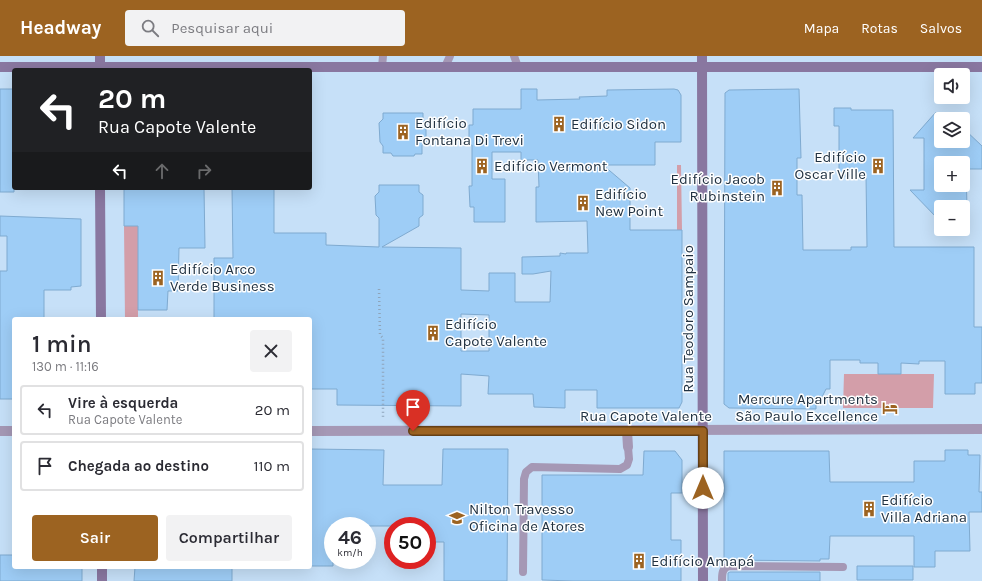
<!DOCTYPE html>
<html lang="pt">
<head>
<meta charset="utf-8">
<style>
  body { margin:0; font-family:Karla,sans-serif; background:#f2f2f3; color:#2b2b33; height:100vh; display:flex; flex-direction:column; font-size:15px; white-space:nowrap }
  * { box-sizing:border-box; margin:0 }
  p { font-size:13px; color:#7c7c81 }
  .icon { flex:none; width:22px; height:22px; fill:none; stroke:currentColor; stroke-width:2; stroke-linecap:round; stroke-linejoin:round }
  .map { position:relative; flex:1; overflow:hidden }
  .side { position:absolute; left:12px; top:261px; width:300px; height:252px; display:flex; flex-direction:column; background:#fff; border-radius:4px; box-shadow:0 4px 16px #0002 }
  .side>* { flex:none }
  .banner { position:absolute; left:12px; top:12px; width:300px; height:122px; border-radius:4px; box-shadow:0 4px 16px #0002; background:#202124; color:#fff; overflow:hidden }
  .fabs { position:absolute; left:934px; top:12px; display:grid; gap:8px }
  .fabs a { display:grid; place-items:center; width:36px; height:36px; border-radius:4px; background:#fff; box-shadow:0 4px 16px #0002; font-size:20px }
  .speed { position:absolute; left:324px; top:461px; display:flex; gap:8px; font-size:20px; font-weight:700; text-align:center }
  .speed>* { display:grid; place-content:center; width:52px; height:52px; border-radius:50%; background:#fff; box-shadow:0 4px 16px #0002; line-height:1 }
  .speed small { font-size:10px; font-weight:400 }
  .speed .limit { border:6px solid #d22; background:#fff; color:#111 }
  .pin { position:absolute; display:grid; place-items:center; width:34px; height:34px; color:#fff; margin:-41px -17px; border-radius:50% 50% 50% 0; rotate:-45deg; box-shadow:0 0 4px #0007 }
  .pin .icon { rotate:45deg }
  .me { position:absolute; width:44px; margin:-22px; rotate:0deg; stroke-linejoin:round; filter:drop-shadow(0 0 3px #0008) }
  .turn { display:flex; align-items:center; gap:14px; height:84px; padding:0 20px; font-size:18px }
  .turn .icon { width:52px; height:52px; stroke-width:2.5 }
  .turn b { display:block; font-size:28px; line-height:34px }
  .lanes { display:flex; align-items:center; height:38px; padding:0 20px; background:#0003; justify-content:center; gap:20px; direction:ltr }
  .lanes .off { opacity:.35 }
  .round { display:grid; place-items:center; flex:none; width:42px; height:42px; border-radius:4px; background:#f2f2f3 }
  .headline { display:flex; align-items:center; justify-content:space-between; height:68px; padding:0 20px }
  h1 { font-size:24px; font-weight:600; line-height:30px }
  .cta { display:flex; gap:8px; margin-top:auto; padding:8px 20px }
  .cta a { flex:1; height:46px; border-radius:4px; background:#9c6321; color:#fff; font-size:16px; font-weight:600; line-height:46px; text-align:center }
  .cta a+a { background:#f2f2f3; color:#2b2b33 }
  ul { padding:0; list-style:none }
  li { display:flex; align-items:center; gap:12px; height:50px; margin:0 8px 6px; padding:0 12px; border:2px solid #e1e1e2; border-radius:4px }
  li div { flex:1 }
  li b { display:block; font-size:15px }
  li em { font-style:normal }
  header { display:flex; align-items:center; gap:24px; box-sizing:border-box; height:56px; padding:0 20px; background:#9c6321; color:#fff }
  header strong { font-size:19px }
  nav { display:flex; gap:22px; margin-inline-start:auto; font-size:14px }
  .search { width:280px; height:36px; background:#f2f2f3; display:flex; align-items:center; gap:10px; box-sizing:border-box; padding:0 14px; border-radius:4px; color:#7c7c81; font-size:15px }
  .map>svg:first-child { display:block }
  .green { fill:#d39ea9 }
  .building { fill:#9ecdf6; stroke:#7faad0; fill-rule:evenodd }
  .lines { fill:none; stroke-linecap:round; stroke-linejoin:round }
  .path { stroke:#8ea4ba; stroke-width:2.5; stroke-dasharray:1 3; stroke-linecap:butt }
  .lane { stroke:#a598b5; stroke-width:8 }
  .street { stroke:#a598b5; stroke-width:10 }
  .secondary { stroke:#8977a0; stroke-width:10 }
  .route-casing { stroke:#654015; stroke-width:10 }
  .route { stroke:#9c6321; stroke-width:7 }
  .labels { text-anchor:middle; stroke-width:3; stroke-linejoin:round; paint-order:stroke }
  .poi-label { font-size:15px; fill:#213242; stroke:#fefefe; text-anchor:start }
  .street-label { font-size:15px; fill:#213242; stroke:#fefefe }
</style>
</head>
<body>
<header>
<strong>Headway</strong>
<div class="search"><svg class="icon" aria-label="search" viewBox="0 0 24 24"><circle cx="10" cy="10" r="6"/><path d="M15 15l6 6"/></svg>Pesquisar aqui</div>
<nav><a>Mapa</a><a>Rotas</a><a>Salvos</a></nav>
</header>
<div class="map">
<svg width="982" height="525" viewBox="0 0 982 525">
  <rect width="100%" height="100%" fill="#c6e0f8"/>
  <path class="green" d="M677 109H681L682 174H677Z
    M124 170H168L138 191V263H125Z
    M844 318H934L933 352H843Z"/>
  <path class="building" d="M0 33H14V136H0Z
    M521 33H537V44L580 43 579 41 607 40V34L674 33 678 34 681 39V86H655V109H603L630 132V174H682V346L679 352H597V334H565V352L534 351 533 338H488L489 320 461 318V350L337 349V333H310V263H214V202H233L232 132H274V177H326V189L379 191V162L376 159 375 140 379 136V129H419V136L423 139V159L419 162V170L382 191 461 192V234L489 235V217H515V246H550L551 215 533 218H522V201L560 200V197L566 198V197H588L587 165 536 166V131H539L538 104H521V96H492V123H505V166H474V151H470L469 130H472V89H469V69H473V53H521ZM461 258 489 259V295H461Z
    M799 33 801 102H797V139H802L803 194H851V191H867L866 120H839V70H834V52H851V54H893L894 191H974V271H982V327H975V338H945V305H919V308L901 307V318H878V307H860V304H830V333H826L822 341 816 345V353L729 352 724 348 725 37 729 34Z
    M936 56V69H941V85H963V72L982 90V113H966L967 151H937V162L910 134H924V82H913ZM941 107H963V129H941Z
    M383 57H423V63L426 67V86L422 89V98H415L414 100H393L391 97H383V90L380 86 379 67 383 63Z
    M124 132H204L205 192H179L178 235H168L167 254H138V170H124Z
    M0 160 81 163V230L71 231V234H44V263H14V343H0V215H7V180H0Z
    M310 393 384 394 383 429H442L443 393H508L507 525H444V486H427V470H333V510H310Z
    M945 394H968V399H980L979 436H982V456H969L970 495H935V511H914V480H830L829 503H820V505L729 504 724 506V395H829L830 426H914V405H945Z
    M644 395H675L682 404V437H671V484H681V525H573L542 524V419H643Z
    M0 499H14V511H82V525H0Z
    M857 510H913V524H857Z
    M135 511 232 512V525H134Z
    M730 516H820V525H728V517Z"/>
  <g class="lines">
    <path class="path" d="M379 233 380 279 383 282V362"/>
    <path class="lane" d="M514 0 518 11
      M382 11 383 0
      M445 11 450 0
      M523 516 524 423 526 416 532 411 620 413 627 409 629 403 628 391
      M722 525C722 518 722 512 729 510L843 511"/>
    <path class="street" d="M0 375H14
      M310 375 982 373
      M627 375 628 391"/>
    <path class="secondary" d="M100 0V14
      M702 0 703 525
      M0 11H982
      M100 132 101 263
      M102 511V525"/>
  </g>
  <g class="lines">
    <g class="route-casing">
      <path id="route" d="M413 375H703V432"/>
    </g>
    <use href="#route" class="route"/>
  </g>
  <defs>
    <g id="building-bare" transform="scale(1.2)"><path d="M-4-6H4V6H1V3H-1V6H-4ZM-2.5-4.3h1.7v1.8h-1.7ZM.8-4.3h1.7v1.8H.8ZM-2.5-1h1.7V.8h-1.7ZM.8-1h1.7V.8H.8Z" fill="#9c6321" stroke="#fefefe" stroke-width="2.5" paint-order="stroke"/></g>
    <g id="hotel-bare" transform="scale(1.2)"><path d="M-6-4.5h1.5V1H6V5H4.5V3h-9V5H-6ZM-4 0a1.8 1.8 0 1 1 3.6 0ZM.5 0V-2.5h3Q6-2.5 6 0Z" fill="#9c6321" stroke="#fefefe" stroke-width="2.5" paint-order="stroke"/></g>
    <g id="university-bare" transform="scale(1.2)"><path d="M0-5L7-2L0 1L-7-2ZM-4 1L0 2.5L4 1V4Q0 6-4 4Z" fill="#9c6321" stroke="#fefefe" stroke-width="2.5" paint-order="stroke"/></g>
  </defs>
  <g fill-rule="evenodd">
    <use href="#building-bare" x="559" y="68"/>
    <use href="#building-bare" x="403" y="76"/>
    <use href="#building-bare" x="482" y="110"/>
    <use href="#building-bare" x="878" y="110"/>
    <use href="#building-bare" x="777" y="132"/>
    <use href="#building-bare" x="583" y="147"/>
    <use href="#building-bare" x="158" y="222"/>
    <use href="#building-bare" x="433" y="277"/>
    <use href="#hotel-bare" x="890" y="352"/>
    <use href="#building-bare" x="869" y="453"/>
    <use href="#university-bare" x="457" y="462"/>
    <use href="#building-bare" x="639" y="505"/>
  </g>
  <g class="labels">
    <g class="poi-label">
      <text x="415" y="72">Edifício<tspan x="415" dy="17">Fontana Di Trevi</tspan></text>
      <text x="571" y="73">Edifício Sidon</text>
      <text x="866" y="106" text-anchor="end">Edifício<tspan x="866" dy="17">Oscar Ville</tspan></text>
      <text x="494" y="115">Edifício Vermont</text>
      <text x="765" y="128" text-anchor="end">Edifício Jacob<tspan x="765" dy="17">Rubinstein</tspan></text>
      <text x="595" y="143">Edifício<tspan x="595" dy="17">New Point</tspan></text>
      <text x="170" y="218">Edifício Arco<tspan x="170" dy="17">Verde Business</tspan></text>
      <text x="445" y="273">Edifício<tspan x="445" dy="17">Capote Valente</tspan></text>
      <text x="878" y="348" text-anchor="end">Mercure Apartments<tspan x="878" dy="17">São Paulo Excellence</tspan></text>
      <text x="881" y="449">Edifício<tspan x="881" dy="17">Villa Adriana</tspan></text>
      <text x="469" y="458">Nilton Travesso<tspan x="469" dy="17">Oficina de Atores</tspan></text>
      <text x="651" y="510">Edifício Amapá</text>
    </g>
    <g class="street-label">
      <text transform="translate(688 263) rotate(-90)" y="5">Rua Teodoro Sampaio</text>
      <text x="646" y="365">Rua Capote Valente</text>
    </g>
  </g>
</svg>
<div class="fabs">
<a><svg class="icon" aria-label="sound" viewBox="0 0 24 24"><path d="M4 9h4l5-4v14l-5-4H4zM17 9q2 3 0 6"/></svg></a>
<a><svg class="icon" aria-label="layers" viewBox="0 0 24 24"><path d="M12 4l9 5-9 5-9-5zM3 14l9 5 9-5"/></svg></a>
<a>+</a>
<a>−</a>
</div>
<div class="speed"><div>46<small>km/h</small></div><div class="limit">50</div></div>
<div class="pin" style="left:413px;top:375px;background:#d93025"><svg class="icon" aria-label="arrive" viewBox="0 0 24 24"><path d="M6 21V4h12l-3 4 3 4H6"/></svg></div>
<svg class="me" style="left:703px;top:432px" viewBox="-20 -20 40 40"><circle r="19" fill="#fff"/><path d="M0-13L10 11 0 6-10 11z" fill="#9c6321"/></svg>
<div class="banner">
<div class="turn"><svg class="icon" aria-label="left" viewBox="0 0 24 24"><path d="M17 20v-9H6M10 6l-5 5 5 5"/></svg><div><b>20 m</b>Rua Capote Valente</div></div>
<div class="lanes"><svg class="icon" aria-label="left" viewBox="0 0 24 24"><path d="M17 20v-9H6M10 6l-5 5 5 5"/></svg><svg class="icon off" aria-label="ahead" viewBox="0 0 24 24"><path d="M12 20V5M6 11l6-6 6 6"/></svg><svg class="icon off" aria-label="right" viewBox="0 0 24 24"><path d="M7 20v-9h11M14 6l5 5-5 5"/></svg></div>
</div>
<section class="side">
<div class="headline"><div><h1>1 min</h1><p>130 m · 11:16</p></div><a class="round"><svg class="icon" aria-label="close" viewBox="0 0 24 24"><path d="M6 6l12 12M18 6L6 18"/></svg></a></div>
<ul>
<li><svg class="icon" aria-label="left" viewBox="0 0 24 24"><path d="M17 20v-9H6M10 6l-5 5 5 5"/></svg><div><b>Vire à esquerda</b><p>Rua Capote Valente</p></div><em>20 m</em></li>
<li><svg class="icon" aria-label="arrive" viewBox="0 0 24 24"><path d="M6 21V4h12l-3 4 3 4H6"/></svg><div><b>Chegada ao destino</b></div><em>110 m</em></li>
</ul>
<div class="cta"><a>Sair</a><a>Compartilhar</a></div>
</section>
</div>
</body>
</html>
